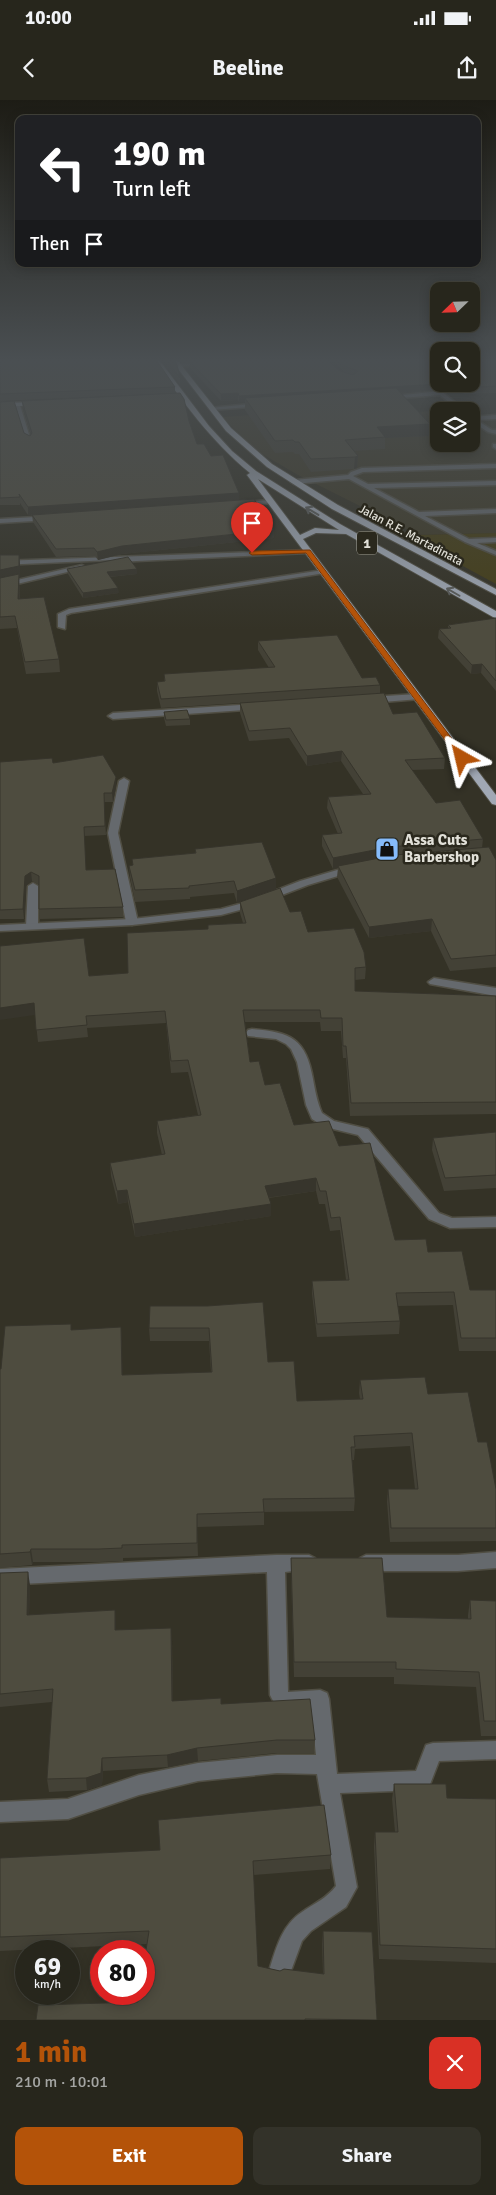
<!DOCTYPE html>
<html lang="en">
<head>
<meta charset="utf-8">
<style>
  body { margin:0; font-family:Signika,sans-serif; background:#333229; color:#f1f3f6; height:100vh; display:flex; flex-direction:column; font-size:19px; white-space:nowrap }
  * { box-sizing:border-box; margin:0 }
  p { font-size:16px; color:#a4a5a3 }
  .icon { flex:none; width:28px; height:28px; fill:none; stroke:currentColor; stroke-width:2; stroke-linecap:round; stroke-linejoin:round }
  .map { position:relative; height:1920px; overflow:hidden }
  .details { display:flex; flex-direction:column; background:#27261c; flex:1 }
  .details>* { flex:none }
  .hud { position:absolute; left:15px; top:15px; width:466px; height:152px; border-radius:10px; box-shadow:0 2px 12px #0003,0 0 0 1px #43433b; background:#202124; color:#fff; overflow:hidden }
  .needle { width:32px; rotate:247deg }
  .tools { position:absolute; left:430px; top:182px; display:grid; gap:10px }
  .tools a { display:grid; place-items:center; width:50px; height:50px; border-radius:10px; background:#27261c; box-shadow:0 2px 12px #0003,0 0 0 1px #43433b; font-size:25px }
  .speed { position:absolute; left:15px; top:1840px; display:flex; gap:10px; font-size:25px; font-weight:700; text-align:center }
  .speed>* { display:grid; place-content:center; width:65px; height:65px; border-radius:50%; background:#27261c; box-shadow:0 2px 12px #0003,0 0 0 1px #43433b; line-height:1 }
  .speed small { font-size:12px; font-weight:400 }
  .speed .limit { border:8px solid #d22; background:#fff; color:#111 }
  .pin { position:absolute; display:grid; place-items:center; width:42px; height:42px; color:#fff; margin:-51px -21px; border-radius:50% 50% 50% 0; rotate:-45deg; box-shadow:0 0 5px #0007 }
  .pin .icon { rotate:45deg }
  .me { position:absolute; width:55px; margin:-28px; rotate:323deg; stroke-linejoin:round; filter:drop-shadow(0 0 4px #0008) }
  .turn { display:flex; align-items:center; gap:18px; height:105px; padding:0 15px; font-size:22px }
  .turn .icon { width:65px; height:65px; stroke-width:2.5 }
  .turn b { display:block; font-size:35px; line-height:42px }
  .then { display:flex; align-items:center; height:48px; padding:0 15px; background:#0003; gap:10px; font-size:19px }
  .round { display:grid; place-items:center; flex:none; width:52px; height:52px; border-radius:10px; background:#333229 }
  .headline { display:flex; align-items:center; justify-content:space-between; height:85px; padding:0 15px }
  h1 { font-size:30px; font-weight:700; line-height:38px; color:#b45309 }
  .primary-button { display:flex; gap:10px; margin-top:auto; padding:10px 15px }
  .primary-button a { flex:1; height:58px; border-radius:10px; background:#b45309; color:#fff; font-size:20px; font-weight:700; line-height:58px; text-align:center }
  .primary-button a+a { background:#333229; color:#f1f3f6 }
  .status { display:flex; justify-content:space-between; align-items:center; height:35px; padding:0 25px; background:#27261c; direction:ltr }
  .status svg { height:14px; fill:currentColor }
  header { display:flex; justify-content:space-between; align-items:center; height:65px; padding:0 15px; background:#27261c; font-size:22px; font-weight:700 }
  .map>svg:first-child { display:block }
  .built { fill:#3f3b29 }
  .green { fill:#453e18 }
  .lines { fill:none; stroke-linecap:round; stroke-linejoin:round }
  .service-casing { stroke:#504e43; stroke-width:3 }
  .minor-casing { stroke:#504e43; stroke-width:3 }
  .tertiary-casing { stroke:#504e43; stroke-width:3 }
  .secondary-casing { stroke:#504e43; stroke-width:3 }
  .trunk-casing { stroke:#504e43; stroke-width:2 }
  .service { fill:#65696d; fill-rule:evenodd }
  .minor { fill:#65696d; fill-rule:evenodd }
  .tertiary { fill:#65696d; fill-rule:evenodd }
  .secondary { fill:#81878f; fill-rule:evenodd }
  .trunk { fill:#a0a8b4; fill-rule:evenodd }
  .wall { fill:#434136 }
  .shaded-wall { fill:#37352c }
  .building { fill:#4e4c3f; stroke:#37352c }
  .oneway { stroke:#595b59 }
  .route { fill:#b45309; stroke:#753606 }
  .labels { text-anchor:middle; stroke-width:5; stroke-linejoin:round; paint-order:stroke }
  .far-street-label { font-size:12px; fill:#e2e1d9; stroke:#2a281d }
  .shield { fill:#2a281d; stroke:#abaaa1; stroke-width:1 }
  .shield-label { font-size:14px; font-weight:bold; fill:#e2e1d9 }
  .poi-label { font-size:15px; font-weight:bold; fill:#e2e1d9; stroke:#2a281d; text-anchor:start }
</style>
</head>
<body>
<div class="status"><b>10:00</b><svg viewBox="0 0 49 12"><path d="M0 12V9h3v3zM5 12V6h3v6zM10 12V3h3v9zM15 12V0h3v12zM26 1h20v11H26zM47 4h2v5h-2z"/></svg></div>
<header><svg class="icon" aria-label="back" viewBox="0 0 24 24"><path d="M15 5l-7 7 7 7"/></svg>Beeline<svg class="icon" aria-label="share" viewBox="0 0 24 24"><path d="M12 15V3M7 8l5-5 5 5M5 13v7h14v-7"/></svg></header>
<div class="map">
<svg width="496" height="1920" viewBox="0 0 496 1920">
  <rect width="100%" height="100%" fill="#343226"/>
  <path class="built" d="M393 306 401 313 452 310 439 311V344H471V316L496 314V433L418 435 298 375 257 351 222 317Z"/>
  <path class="green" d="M496 433V484L426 446 418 440V435Z"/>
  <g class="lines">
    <g class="service-casing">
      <path id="service" d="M496 315V319L477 320 492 330H496V334L488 332 471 321 472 317Z
        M493 344H496V349L493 347Z
        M496 364V368L363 372 353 376 368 384 496 381V385L374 388 419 412 496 409V413L425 416 469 439 496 438V442L477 443 496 451V455L465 442 349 379 294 384 291 382 294 380 348 375 351 372 362 368Z
        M310 450 311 451 308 453 115 462 112 460 0 465V461Z
        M82 465 84 466V468L0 488V484Z
        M323 470 325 471V473L71 513 66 515 65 529 58 527V514L69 509Z"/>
    </g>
    <g class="minor-casing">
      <path id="minor" d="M205 261 207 264 178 267 175 265Z
        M441 291 466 311H460L440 295 387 299 384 297Z
        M262 303 264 306 212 310 209 308Z
        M15 304 20 305 31 341 26 340Z
        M471 316 474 318V320L471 321Z
        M271 400 274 402 273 403 242 406 239 404 242 402Z
        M53 416V420H50L0 423V419Z
        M417 594 421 597 420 599 370 603 366 600 370 597Z
        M257 604 261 607 260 609 113 619 108 616 113 613Z
        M124 678 129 681 118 733 138 822 132 825 126 822 108 733 119 681Z
        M33 783 38 786V826L32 829 26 826 28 786Z
        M434 878 496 888V896L430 884 428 882Z
        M252 929C290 932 306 938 313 979 315 990 317 1002 322 1013L334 1021 368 1029 439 1113 452 1118 496 1117V1127L450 1128 429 1119 358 1035 325 1027 312 1019 306 1005 297 962 291 949 286 944 276 939 248 936 246 933 248 930Z
        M496 1452V1468L458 1471H366L360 1468 357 1463 360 1458 366 1455H458Z
        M276 1455H309L315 1458 318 1463 315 1468 285 1472 288 1592 320 1590 327 1593 329 1599 337 1674 416 1671 426 1645 433 1643 496 1641V1659L439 1661 429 1687 422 1690 340 1693 357 1787 346 1807 311 1831 302 1841 288 1879 280 1882 272 1879 269 1871C276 1848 282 1825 302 1812 315 1803 327 1798 336 1786L317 1674 277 1673 198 1681 139 1695 68 1719 0 1722V1702L68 1699 139 1675 198 1663 277 1655H316L311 1608C294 1609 278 1614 270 1595L267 1472 0 1485V1469Z"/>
    </g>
    <g class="tertiary-casing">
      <path id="tertiary" d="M354 765 359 768 358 770 308 785 251 807 221 815 132 825 0 831V825L132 819 221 809 243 803 300 781Z"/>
    </g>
    <g class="secondary-casing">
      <path id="secondary" d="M38 302 40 305 0 307V303Z"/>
    </g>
    <g class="trunk-casing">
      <path id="trunk" d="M154 261H160L209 326 232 351 256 371 340 424 496 511V518L493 517 346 434 316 433 303 439 496 695V705L492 704 247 375 250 373C211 341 183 302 154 261ZM258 379 339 430 315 428 300 435Z
        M172 261H178L231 328 272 364 338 405 496 489V495L332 409 267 367 226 331Z"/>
    </g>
    <use href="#service" class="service"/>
    <use href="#minor" class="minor"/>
    <use href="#tertiary" class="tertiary"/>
    <use href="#secondary" class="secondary"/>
    <use href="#trunk" class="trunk"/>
  </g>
  <path class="wall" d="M0 261 175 287V293L0 301Z
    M162 261H175L180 278V285Z
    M184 261H328L340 271 353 275 345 272 332 261H439V284H471L496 261V293L464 294 456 289 400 293 429 336 385 338V349L354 351 358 356 357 368 354 369 311 372 299 354H295L293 352 275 353 245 310V302H239L238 300 221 301 190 268V262H185Z
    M22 301 189 321 197 344 211 356 239 393V400L274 438 122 454 98 460 95 456 56 457 33 422 32 415H28L20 403V405H0V302L24 333 30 336 31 335 23 308Z
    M0 455H19L20 466V478H19L20 499 59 559 60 572 26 574 17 528 0 529Z
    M67 469 137 474 110 477 119 493 83 498 68 474Z
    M496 518V591L481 573 471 574 438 538 439 529 448 528V525Z
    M258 541 362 578 380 585V594L393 614 445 658 444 669 412 670 436 703 483 739 482 748 496 760V867L450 871 431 831 369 838 337 777 338 768 333 769 322 746V735L338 734 327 708 328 697 363 694 341 661 307 666 289 638 249 641 240 613V603L161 608 157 591V582L164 581V574L269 568 258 550Z
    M164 612 190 619V625L166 626 164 618Z
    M0 662 53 663 116 686 113 702H104L106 735 84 736 86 770 123 807V817L40 819 39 809V785L32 781 26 786 24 819H0Z
    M195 749 276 789 290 812 308 832 366 867 365 879 355 880V891L496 896V1014L350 1016 346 958H343L341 931H321L320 922H245L250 962 265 985 294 1025 339 1046 395 1140 428 1152 470 1190H496V1251H459L453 1205 398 1206 400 1221 399 1234 317 1237 312 1194V1181L346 1180 340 1130 330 1131 325 1104H319L316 1091 269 1098 271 1116 135 1137 128 1102 118 1104 111 1076 110 1063 162 1055 157 1033V1021L198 1015 188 972 171 973 166 923 87 928 88 937 38 942 35 915 89 876 128 873 208 829V825L243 823 240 813V802L237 803 234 793 190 797V799L135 802 130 777 129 766 133 765 132 759 195 753Z
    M496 1032V1088L444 1091 432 1050 433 1038Z
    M207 1206 268 1262 297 1301 360 1299 359 1293 360 1280 428 1294 478 1342 496 1389V1441L390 1442 387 1402 388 1389H415L410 1346 355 1349 354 1360H352L355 1398 354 1411 264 1412V1425L197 1427 198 1456 123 1458V1461L100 1462H33L32 1465 0 1468V1269L71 1230 122 1240V1275L211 1272 209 1241H150L149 1228Z
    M291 1458 387 1517 468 1519V1515L470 1500 496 1501V1636H481L476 1587 394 1584V1577H294L291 1473Z
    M0 1473 30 1485 29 1515 115 1510 116 1530 172 1541 173 1601 221 1604 315 1640 314 1653H277L198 1661 168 1667 103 1671 102 1685 87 1690 49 1692 47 1679 52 1602 0 1607Z
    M394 1684 447 1698 496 1699V1863L379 1859 374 1747 375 1732H395L392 1699Z
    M331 1755 330 1769 253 1775 258 1866 280 1871 323 1874 322 1844 323 1831 372 1832 377 1920H36L138 1902 147 1844 0 1851V1758Z"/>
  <path class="shaded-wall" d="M439 284H457L456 289 247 302 245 298V302H239V296Z
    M238 293V300L221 301V294Z
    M430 324 429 336 385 338V337L377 327Z
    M358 356 357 368 354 369 355 357Z
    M239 393V400L28 415V407Z
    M274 430V438L122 454 98 460 97 452 122 446Z
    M19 455 20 466V478H19L20 511 0 482V470Z
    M137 469V474L107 477V472Z
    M118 488 119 493 83 498V493Z
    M482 564 481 573 471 574 472 565Z
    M342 651 341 661 307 666V656Z
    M116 677V686L113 702 112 693Z
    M390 747V757L338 766V768L333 769V758Z
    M31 772 32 781 26 786 24 819 23 809 25 776Z
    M276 778V789L237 803V791Z
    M432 819 431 831 369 838V827Z
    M34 903 35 915 0 920V908Z
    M316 1078V1091L265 1098V1086Z
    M127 1090 128 1102 118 1104 117 1091Z
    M271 1104V1116L135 1137 134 1124Z
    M121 1227 122 1240 123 1288 122 1275Z
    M31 1449 33 1462 32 1465 30 1452Z
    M28 1472 30 1485 29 1528 27 1515Z
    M115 1510 116 1523V1543L115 1530Z
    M171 1528 172 1541 173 1613 172 1601Z
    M197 1648 198 1661 168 1667 167 1655Z
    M102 1658 103 1671 102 1685 87 1690 86 1678Z"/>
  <path class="building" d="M0 261H157L175 287 0 294Z
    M167 261H175L177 265 180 278Z
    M196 261H328L340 271 353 275 358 271 345 266 340 261H439V284L239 296 238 293 221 294 190 262Z
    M471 261H496V286L464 288 459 284H471Z
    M396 288 430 324 377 327 385 337 345 340 358 356 355 357 311 359 299 342H295L293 340 275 341 245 298Z
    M180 293 184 299 189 321 197 344H204L211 356 223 355 239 393 28 407 19 394 20 397 0 398V302L14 301 24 333 30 336 32 333 22 301Z
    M254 399 274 430 122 446 97 452 94 448 56 449 32 415Z
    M0 455H19V466L0 470Z
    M128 457 137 469 107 472 118 488 83 493 67 469Z
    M19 474 18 499 44 497 59 559 25 562 15 516 0 517V478Z
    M496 518V581L482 564 472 565 439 529 451 528 448 525Z
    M337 535 362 578 376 577 380 585 161 599 157 582 165 581 164 574 275 567 258 541Z
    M384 593 393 614 417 612 445 658 405 660 436 703 460 700 483 739 390 747 333 758 322 735 342 733 328 697 371 694 342 651 307 656 290 628 249 631 240 603Z
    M187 610 190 619 166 620 164 612Z
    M103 655 116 677 112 693H104L105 726 84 727 86 770 115 769 123 807 39 809V776L31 772 25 776 23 809 0 810V662L52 658 53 663Z
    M262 742 276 778 237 791 234 781 189 786V788L135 790 129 766 133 765 132 759 196 753 195 749Z
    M489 747 496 760V855L451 859 432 819 369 827 338 766 395 755Z
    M280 788 290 812 301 811 308 832 354 828 364 852 366 867 355 868V891L496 896V1002L351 1003 346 946H343L342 918H321L320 910H243L250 962 259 961 265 985 280 983 294 1025 329 1021 339 1046 370 1043 395 1140 426 1139 428 1152 462 1151 470 1190H496V1238H461L454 1192 396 1193 400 1221 317 1224 312 1181 349 1180 340 1117 331 1118 326 1091H320L316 1078 265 1086 271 1104 134 1124 127 1090 117 1091 110 1063 165 1054 157 1021 201 1015 188 960 171 961 165 911 86 916 87 925 36 930 34 903 0 908V846L84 838 89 876 128 873 127 833 208 829V825L246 823 240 802Z
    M496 1032V1075L445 1078 433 1038Z
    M263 1202 268 1262 294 1261 297 1301 363 1299 360 1280 425 1277 428 1294 468 1292 478 1342H487L496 1389V1428H391L388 1389H418L412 1333 354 1336 355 1347H351L355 1398 263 1399 264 1412 197 1414V1443L122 1445V1448L99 1449H31L30 1452 0 1454V1269H1L5 1226 71 1224V1230L121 1227 122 1275 212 1272 209 1228H149L150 1206H207Z
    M291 1458H382L387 1517 471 1519 470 1500 496 1501V1621H484L479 1572 396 1569V1562H294Z
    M28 1472 27 1515 115 1510V1530L171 1528 172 1601 221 1598V1604L310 1599 315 1640H277L197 1648 167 1655 102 1658 101 1673 86 1678 47 1679 53 1589 0 1594V1473Z
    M394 1684H446L447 1698 496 1699V1849L380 1845 375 1732H398Z
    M324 1705 331 1755 253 1761 258 1866 280 1871 284 1869 324 1874 323 1831 372 1832 377 1920 305 1919V1920H36L38 1905 138 1902 139 1894H144V1863L149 1831 0 1837V1758L160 1750 158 1720Z"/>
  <defs><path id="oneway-shaft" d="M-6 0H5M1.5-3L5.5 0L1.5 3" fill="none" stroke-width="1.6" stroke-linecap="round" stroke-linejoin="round" transform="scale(1.25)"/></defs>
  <g class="oneway">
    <use href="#oneway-shaft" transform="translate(312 411) rotate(-149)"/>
    <use href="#oneway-shaft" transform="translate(453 492) rotate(-150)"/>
  </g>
  <linearGradient id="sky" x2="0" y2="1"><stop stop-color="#1d1c15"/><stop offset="0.49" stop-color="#4a4f52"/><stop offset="1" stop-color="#4a4f52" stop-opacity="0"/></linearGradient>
  <rect width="496" height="530" fill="url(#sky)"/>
  <path class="route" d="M310 450 465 656V659H459L306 453 252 455 249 453 252 451Z"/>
  <defs>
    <g id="shop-square" transform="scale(1.25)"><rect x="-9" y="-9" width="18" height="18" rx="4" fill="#85bbfb" stroke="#2a281d"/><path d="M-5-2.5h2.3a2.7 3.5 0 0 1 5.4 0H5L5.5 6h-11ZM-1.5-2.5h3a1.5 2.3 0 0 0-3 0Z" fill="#111"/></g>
  </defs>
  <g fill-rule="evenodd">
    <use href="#shop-square" x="387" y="749"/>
  </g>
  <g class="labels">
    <g class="far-street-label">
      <text transform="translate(411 435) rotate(28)" y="4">Jalan R.E. Martadinata</text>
    </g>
    <rect class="shield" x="357" y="431.5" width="20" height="23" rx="4"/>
    <g class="shield-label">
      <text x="367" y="448">1</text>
    </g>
    <g class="poi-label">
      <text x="404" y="745">Assa Cuts<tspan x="404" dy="17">Barbershop</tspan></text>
    </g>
  </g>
</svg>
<div class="tools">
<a><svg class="needle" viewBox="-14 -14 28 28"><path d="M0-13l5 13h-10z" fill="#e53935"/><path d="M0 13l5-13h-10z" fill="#a4a5a3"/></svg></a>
<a><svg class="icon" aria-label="search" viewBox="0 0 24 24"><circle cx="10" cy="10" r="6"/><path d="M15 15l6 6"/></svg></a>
<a><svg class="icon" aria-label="layers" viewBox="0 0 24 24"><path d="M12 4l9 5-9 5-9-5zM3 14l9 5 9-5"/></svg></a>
</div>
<div class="speed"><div>69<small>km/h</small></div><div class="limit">80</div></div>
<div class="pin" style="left:252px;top:453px;background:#d93025"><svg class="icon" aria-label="arrive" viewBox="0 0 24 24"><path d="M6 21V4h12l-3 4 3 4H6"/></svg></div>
<svg class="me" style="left:462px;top:658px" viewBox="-20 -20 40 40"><path d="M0-17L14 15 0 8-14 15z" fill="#b45309" stroke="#fff" stroke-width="4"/></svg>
<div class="hud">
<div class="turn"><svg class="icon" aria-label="left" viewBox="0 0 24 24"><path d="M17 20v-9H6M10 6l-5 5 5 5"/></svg><div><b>190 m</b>Turn left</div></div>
<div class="then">Then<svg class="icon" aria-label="arrive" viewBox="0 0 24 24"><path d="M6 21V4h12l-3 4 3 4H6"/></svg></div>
</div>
</div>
<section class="details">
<div class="headline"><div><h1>1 min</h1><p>210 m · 10:01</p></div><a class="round" style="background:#d93025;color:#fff"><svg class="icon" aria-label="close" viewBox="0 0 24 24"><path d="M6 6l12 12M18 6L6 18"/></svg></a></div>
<div class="primary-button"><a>Exit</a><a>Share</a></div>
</section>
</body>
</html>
